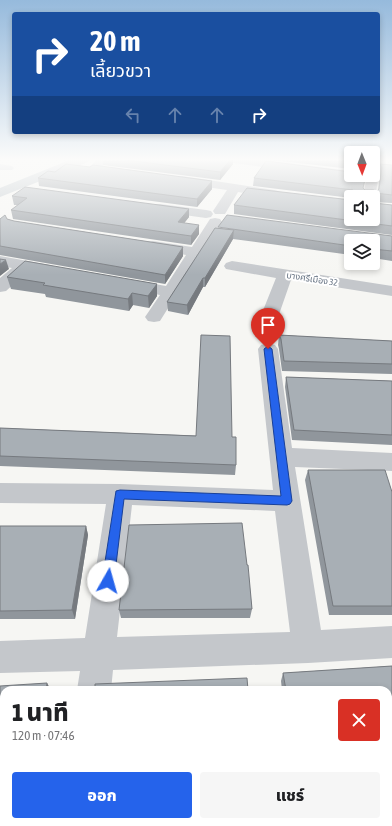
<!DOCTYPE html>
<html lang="th">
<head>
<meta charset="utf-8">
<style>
  body { margin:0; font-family:"Asap Condensed","Noto Sans Thai",sans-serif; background:#f6f6f6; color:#202124; height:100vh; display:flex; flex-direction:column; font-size:15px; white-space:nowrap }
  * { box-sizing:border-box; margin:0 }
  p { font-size:13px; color:#757577 }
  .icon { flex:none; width:22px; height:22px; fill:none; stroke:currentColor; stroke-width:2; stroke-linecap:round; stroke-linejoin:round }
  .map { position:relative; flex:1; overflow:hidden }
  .sheet { position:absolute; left:0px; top:686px; width:392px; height:140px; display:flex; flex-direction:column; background:#fff; border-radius:12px 12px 0 0; box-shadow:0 2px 6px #0003 }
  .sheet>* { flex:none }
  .banner { position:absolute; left:12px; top:12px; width:368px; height:122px; border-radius:4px; box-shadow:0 2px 6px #0003; background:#1a4fa0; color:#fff; overflow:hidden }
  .needle { width:26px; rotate:179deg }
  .controls { position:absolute; left:344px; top:146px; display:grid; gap:8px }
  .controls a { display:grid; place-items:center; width:36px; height:36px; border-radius:4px; background:#fff; box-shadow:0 2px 6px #0003; font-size:20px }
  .pin { position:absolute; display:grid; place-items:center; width:34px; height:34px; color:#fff; margin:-41px -17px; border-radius:50% 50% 50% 0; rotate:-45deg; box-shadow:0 0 4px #0007 }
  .pin .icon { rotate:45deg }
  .me { position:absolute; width:44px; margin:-22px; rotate:7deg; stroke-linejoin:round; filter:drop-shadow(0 0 3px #0008) }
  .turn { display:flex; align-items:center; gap:14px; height:84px; padding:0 12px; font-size:18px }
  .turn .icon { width:52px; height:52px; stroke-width:2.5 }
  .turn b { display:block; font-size:28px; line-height:34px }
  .lanes { display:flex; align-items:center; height:38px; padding:0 12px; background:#0003; justify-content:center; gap:20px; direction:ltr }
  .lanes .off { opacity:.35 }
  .round { display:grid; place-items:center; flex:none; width:42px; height:42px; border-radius:4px; background:#f6f6f6 }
  .headline { display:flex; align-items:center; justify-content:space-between; height:68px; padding:0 12px }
  h1 { font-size:24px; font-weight:800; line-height:30px }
  .button { display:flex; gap:8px; margin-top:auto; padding:8px 12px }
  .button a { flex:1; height:46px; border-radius:4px; background:#2563eb; color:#fff; font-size:16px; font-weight:800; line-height:46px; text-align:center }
  .button a+a { background:#f6f6f6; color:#202124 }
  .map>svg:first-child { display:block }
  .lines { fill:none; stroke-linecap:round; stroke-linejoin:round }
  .canal { fill:#bcc4ca; fill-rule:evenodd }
  .minor { fill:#c4c7cb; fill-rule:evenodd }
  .wall { fill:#90969c }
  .shaded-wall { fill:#767a7f }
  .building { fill:#a8afb5; stroke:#767a7f }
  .route { fill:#2563eb; stroke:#184099 }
  .labels { text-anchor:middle; stroke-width:4; stroke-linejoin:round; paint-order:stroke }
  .far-street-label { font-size:9px; fill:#667383; stroke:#fff }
</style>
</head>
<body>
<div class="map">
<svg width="392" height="826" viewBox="0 0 392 826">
  <rect width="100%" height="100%" fill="#f6f6f3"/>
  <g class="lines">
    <path class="canal" d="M72 159H90L88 162 0 197V188Z"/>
    <path class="minor" d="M98 159H111L98 170H90L88 168Z
      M221 159H256L351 171V175H357L355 177 351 179 226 162Z
      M0 164 12 166 14 168 12 170H0Z
      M373 171 377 173 379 175 375 197 373 200V197H363L367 175H373Z
      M182 176 274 190 278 191 280 194 278 197 274 198 238 192 225 214H215L213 211 227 190 178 183 176 180 178 177Z
      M160 204 206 210 211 211 213 214 211 217 206 218 155 211 153 208 155 205Z
      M215 218 220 219 222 222 160 321 154 322 148 321 145 317 160 295 121 287 119 284 121 281 127 279 166 286 186 255 148 248 146 245 148 242 153 241 192 247 210 219Z
      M0 256 50 265 56 267 58 270 56 273 50 275 28 271 6 291 0 292V278L12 268 0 266Z
      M232 261 392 286V296L291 280 276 323 273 327 267 328 261 327 258 323 276 278 226 269 224 266 226 263Z
      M268 343 275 345 278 349 292 448 392 453V471L295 467 321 630 392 626V658L308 663 113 670 111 690H77L80 671 0 673V641L85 638 106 504 0 503V483L120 484 273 490 258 349 261 345ZM132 505 275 511 290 632 117 637Z
      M59 822H99V826H59Z"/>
  </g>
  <path class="wall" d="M103 159H231L233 164 220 180 103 165Z
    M351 159V169L272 160Z
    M380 164 392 165V203L374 202V203L392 205V235L234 214V205L351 219 373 197H351V198L253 186 254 178 363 188 365 190 375 193 378 190 380 175 378 172Z
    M38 178 212 189 197 207 39 186Z
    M12 196 189 209V217L184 223 199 234 191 245 13 219 11 210 18 205H14Z
    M0 219H7L14 221 183 247V256L165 284 0 255Z
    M215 228 392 236V261L373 258V241H351V255L233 239 205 287H203L188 315 168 311 167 302Z
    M7 277 157 284V296L149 308 133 305 129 311 46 297 45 294 11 289Z
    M279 335 392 341V374L282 371 279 349 278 345Z
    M286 377 392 381V445L292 440 285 387Z
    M0 428 232 437 236 465 235 475 0 466Z
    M308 470 392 492V615H329L305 480Z
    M0 526H86L88 535 75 619H0Z
    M247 565 252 609 250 618H121L119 610Z
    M392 666V808H388V690H282L281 681 283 673Z
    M96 822H211L125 826H99L96 824Z"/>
  <path class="shaded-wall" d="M231 159H233V164L220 180V172Z
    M212 181V189L197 207V199Z
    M189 209V217L178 231V222Z
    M199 225V234L191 245V236Z
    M234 230 233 239 205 287V278Z
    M183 247V256L165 284V275Z
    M6 260 9 269 0 276V264Z
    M203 278V287L188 315 187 305Z
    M157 284V296L149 308 148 296Z
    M132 293 133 305 129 311 128 299Z
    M86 526 88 535 75 619 72 610Z
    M47 683 51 690H46Z
    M34 822H40V826H34Z"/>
  <path class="building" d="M118 159H231L220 172Z
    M336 159H351V161Z
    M266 161 351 172V175H366L363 188 365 190H374L375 193 379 189 382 167 380 164 392 165V195L375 193 374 194V203L392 205V226L234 205 247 188 351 200V219H373V197H354L353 190 254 178Z
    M66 164 90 167 93 165 212 181 197 199 38 178 48 171 55 172Z
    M25 187 189 209 178 222 199 225 191 236 11 210 27 198 12 196Z
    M5 215 7 219 14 221 183 247 165 275 0 246V219Z
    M227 215 392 236V251L373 249V241H351V246L218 227Z
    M215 228 234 230 205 278H203L187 305 167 302Z
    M0 259 6 260 0 264Z
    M25 261 157 284 148 296 132 293 128 299 43 285 45 283 7 277Z
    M201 335 230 336 232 437H236V465L0 456V428L196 436Z
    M279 335 392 341V364L284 361 281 339Z
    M286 377 392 381V435L294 430Z
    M308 470H385L392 492V606H333Z
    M242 523 247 565H248L252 609 119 610 129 525Z
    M0 526H86L72 610 0 611Z
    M392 666V804H388V690H286L283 673Z
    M247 678 248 690H95V684Z
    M47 683 46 690H4V822H34V826H0V686Z
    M96 822H133L96 824Z"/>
  <linearGradient id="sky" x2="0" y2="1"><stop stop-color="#96badc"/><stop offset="0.58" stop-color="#fbfbfa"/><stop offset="1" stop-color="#fbfbfa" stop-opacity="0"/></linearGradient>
  <rect width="392" height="275" fill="url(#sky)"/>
  <path class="route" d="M268 346 272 349 292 501 290 504 287 505 124 499 114 581 112 585 108 587 104 585 102 581 116 491 120 490 281 496 264 349Z"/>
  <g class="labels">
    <g class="far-street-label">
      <text transform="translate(312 279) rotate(9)" y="3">บางศรีเมือง 32</text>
    </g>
  </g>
</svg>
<div class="controls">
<a><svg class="needle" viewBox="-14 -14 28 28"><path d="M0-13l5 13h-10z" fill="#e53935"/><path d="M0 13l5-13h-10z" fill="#757577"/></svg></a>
<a><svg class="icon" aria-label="sound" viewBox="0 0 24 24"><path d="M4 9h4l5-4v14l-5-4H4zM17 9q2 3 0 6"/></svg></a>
<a><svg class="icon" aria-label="layers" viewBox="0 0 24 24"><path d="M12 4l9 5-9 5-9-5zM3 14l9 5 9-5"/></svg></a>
</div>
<div class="pin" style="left:268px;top:349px;background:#d93025"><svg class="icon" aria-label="arrive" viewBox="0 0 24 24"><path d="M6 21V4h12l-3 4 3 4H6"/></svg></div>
<svg class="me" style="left:108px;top:581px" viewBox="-20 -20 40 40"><circle r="19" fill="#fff"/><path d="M0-13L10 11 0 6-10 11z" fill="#2563eb"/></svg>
<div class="banner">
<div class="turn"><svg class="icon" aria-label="right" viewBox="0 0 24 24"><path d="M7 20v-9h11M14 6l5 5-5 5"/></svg><div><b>20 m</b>เลี้ยวขวา</div></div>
<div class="lanes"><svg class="icon off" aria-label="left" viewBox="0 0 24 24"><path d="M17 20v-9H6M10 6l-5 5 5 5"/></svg><svg class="icon off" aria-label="ahead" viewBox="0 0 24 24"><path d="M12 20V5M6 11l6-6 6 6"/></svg><svg class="icon off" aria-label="ahead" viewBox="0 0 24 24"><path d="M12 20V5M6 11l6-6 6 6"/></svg><svg class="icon" aria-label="right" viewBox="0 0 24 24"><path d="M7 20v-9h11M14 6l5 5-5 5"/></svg></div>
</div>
<section class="sheet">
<div class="headline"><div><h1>1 นาที</h1><p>120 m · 07:46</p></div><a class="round" style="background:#d93025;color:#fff"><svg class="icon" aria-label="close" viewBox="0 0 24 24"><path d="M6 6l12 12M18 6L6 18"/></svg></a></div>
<div class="button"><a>ออก</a><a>แชร์</a></div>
</section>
</div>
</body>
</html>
